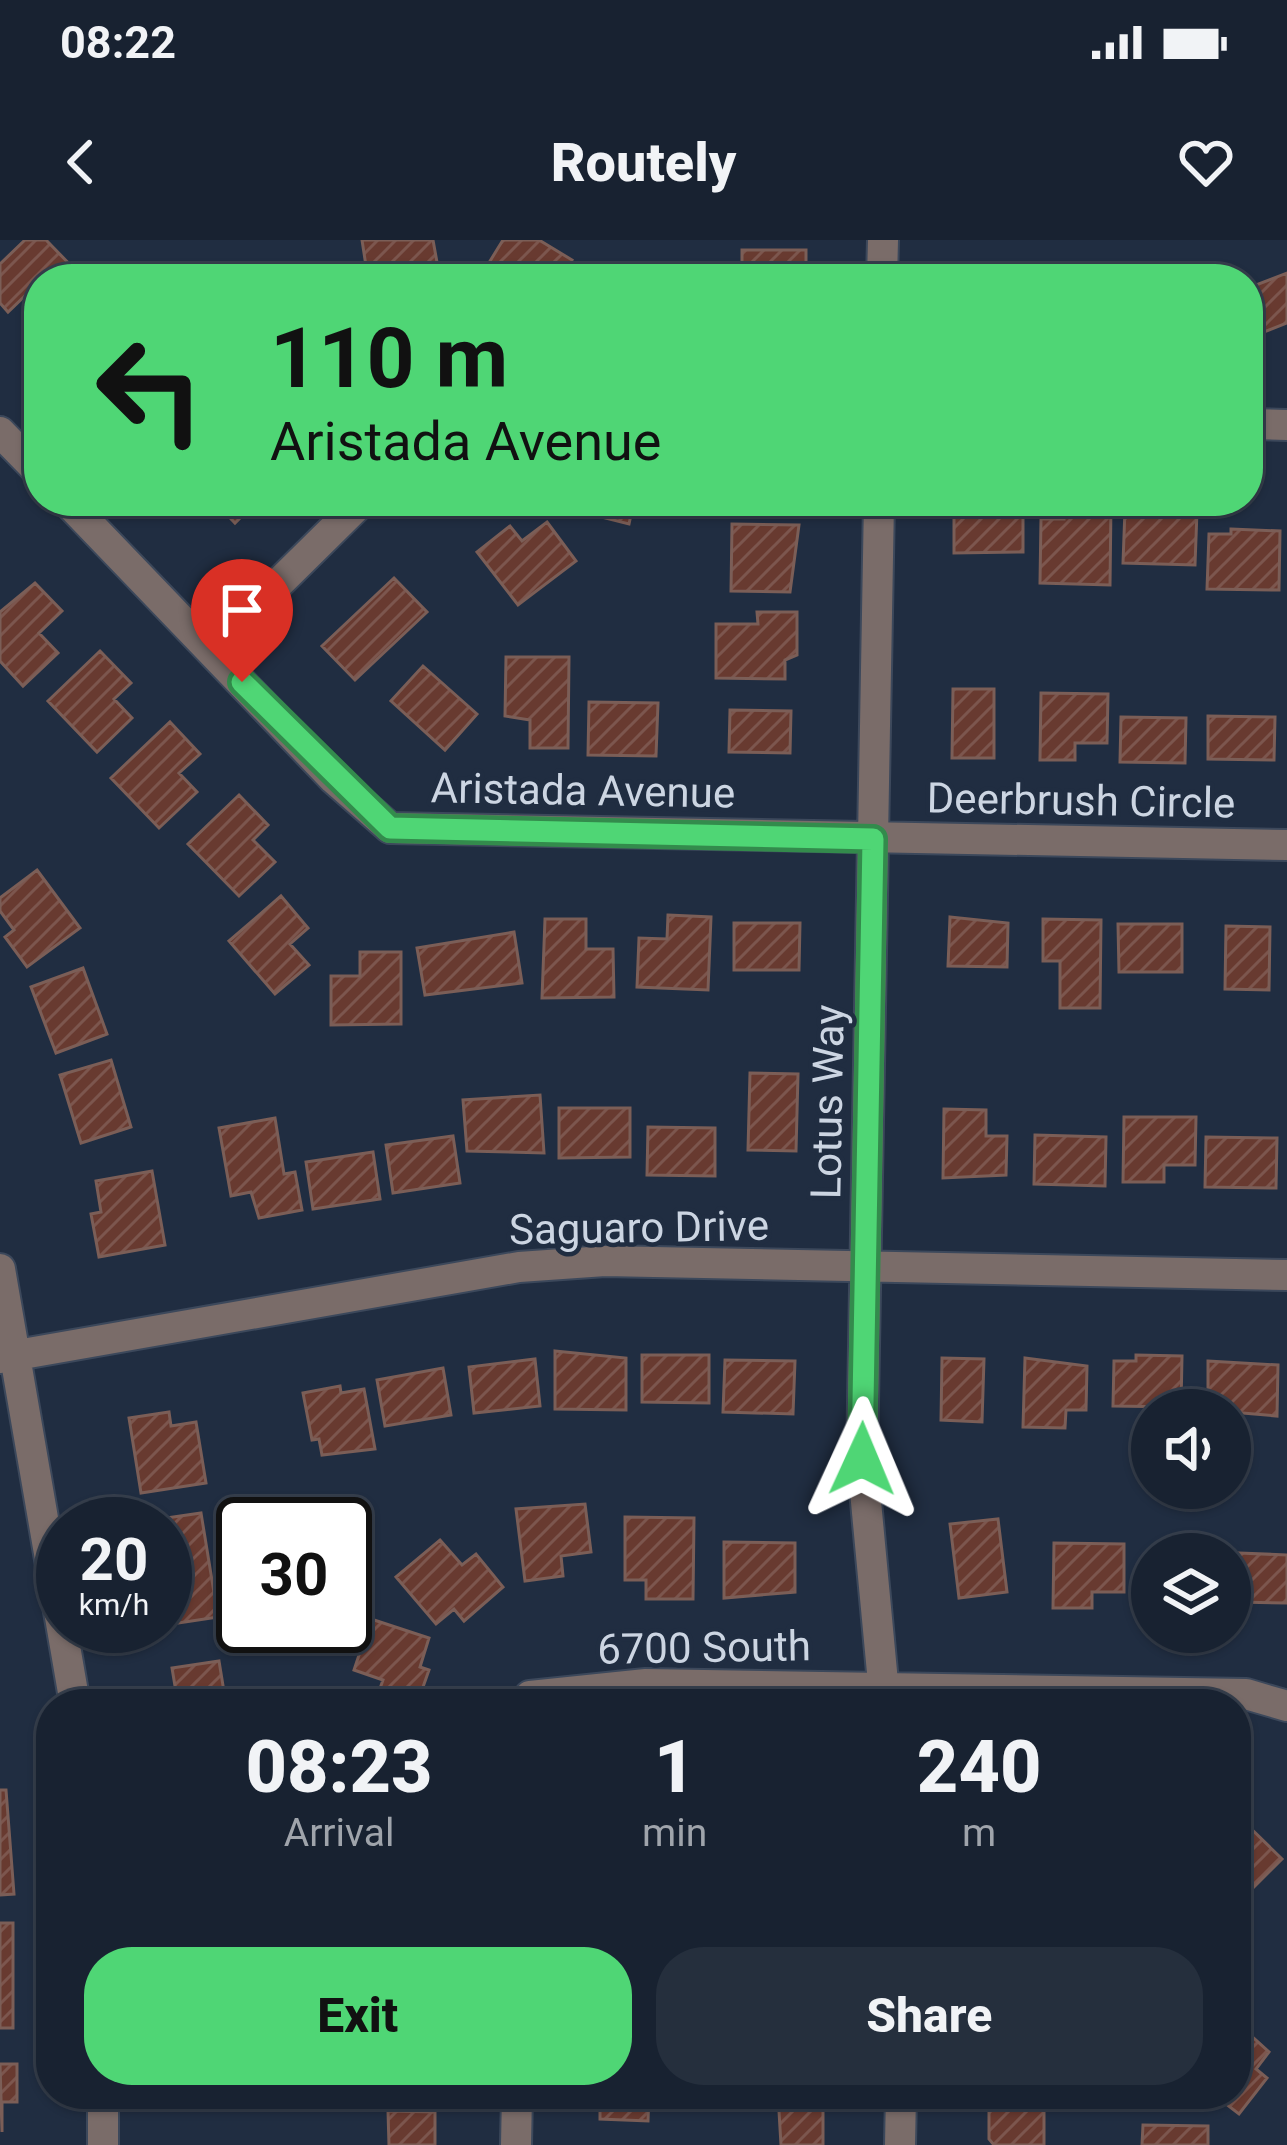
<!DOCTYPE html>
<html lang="en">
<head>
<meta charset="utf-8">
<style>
  body { margin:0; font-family:Roboto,sans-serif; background:#252f3d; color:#f1f3f6; height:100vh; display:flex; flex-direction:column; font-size:45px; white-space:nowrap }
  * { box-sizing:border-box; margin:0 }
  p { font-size:39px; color:#9fa4ab }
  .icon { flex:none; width:66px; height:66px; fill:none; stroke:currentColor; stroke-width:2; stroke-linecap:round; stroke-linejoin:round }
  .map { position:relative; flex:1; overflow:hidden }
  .details { position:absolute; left:36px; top:1449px; width:1215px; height:420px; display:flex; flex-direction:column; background:#182231; border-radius:48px; box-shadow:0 3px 9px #0004,0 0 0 3px #363f4d }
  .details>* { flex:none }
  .top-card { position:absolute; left:24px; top:24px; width:1239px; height:252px; border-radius:48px; box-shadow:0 3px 9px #0004,0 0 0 3px #363f4d; background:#4fd675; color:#111; overflow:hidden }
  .buttons { position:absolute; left:1131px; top:1149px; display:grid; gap:24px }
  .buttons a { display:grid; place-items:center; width:120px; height:120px; border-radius:50%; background:#182231; box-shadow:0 3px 9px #0004,0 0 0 3px #363f4d; font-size:60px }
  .speed { position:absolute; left:36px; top:1257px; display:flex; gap:24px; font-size:60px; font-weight:700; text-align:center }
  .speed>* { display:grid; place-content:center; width:156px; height:156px; border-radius:50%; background:#182231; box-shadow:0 3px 9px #0004,0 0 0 3px #363f4d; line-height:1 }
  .speed small { font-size:30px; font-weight:400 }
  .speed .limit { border:6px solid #111; border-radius:18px; background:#fff; color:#111 }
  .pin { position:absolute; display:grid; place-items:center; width:102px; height:102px; color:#fff; margin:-123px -51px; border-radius:50% 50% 50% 0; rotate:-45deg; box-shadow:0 0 12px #0007 }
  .pin .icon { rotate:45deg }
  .me { position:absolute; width:132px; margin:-66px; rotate:1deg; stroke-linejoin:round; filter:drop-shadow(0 0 9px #0008) }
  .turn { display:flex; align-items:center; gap:42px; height:252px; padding:0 48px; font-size:54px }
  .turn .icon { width:156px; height:156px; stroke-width:2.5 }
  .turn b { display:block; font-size:84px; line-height:102px }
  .eta { display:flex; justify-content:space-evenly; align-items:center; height:204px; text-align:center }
  .eta b { font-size:72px; font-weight:800; line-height:84px }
  .action { display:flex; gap:24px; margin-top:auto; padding:24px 48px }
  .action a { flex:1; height:138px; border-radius:48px; background:#4fd675; color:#111; font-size:48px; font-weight:800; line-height:138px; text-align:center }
  .action a+a { background:#252f3d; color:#f1f3f6 }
  .status { display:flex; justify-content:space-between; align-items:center; height:84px; padding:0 60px; background:#182231; direction:ltr }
  .status svg { height:33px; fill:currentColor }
  header { display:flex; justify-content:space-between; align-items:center; height:156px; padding:0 48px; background:#182231; font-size:54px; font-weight:800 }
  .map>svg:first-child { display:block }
  .building { fill:url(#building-hatch); stroke:#7b5e57; stroke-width:3 }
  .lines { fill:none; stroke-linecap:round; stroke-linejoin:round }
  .minor-casing { stroke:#3c485b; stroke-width:34 }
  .minor { stroke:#7a6c69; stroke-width:30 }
  .route-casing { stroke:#338b4c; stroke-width:30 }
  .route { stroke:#4fd675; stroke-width:21 }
  .labels { text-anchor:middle; stroke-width:9; stroke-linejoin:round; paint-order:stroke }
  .street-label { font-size:42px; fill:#ccd5e2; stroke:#202d41 }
</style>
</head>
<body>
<div class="status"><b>08:22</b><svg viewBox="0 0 49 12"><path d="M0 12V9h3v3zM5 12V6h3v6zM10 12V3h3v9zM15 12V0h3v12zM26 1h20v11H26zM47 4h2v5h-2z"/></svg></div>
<header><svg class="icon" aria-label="back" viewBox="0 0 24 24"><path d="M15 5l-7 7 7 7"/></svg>Routely<svg class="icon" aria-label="heart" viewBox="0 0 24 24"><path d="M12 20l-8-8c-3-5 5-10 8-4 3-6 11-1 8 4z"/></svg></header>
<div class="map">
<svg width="1287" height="1905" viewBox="0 0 1287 1905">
  <defs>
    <pattern id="building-hatch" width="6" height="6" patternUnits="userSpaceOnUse" patternTransform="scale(3)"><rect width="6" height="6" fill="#683a30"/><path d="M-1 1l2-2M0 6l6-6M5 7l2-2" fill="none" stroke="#7c564e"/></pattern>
  </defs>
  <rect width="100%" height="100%" fill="#202d41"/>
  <path class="building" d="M25 0H46L83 38 39 39V63L29 52 8 72 0 63V24Z
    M362 0H433L440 39H368Z
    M503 0H539L572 20 561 39H508L487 26Z
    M742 10H806V39H742Z
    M1287 33V83L1248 98V48Z
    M183 261H257L235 283 214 261 198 276Z
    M583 261H634L629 284 581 272Z
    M954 263H1023V312L954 313Z
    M1064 263 1111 264 1110 345 1040 343 1041 279H1064Z
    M1125 269 1197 271 1195 325 1123 323Z
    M547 282 576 321 518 365 477 312 510 286 522 301Z
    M732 284 799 285 790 352 731 351Z
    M1231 289 1280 291 1279 350 1207 349 1209 294H1231Z
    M394 338 427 372 355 440 322 406Z
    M35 343 62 371 39 393 58 413 23 446 0 421V372Z
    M757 372H797V415L785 420V439L716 438V384H758Z
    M100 411 131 443 114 459 132 478 97 512 48 461Z
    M506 417H569L568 508H530V480L505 476Z
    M423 426 477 474 445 510 391 461Z
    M953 449H994V518H952Z
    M1041 453 1108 454 1107 503H1075V520H1040Z
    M589 462 658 463 656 516 588 515Z
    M730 470 791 471 790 513 729 512Z
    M1208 476 1275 477 1274 520 1208 519Z
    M1121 477 1186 478 1185 523 1120 522Z
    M170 482 200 514 179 533 197 552 159 588 111 538Z
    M239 555 268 585 253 600 275 622 239 656 188 604Z
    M37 630 80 688 27 727 5 697 14 690 0 671V658Z
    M281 656 308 688 290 704 309 725 275 754 229 701Z
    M668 675 711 677 708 750 637 747 639 698 667 699Z
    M950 677 1008 683 1007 727 948 726Z
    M545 679H586V709H613L614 757 542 758Z
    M1043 679 1101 680 1100 768H1060V721H1043Z
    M734 683H800L799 730H734Z
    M1118 684H1182V732H1119Z
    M1226 686 1270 687 1269 750 1225 749Z
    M514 692 522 743 425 755 417 708Z
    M360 712H401V784L331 785V736H360Z
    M83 728 107 794 56 813 31 747Z
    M111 820 131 887 81 903 60 835Z
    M750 833 798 834 796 911 748 910Z
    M540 855 544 913 467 911 463 860Z
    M559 868H630V917L559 918Z
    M944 869 986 870V896H1007L1006 935 943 938Z
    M1124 877H1196L1195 925H1164V942H1123Z
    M275 878 284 934 295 932 302 970 259 978 251 952 231 956 219 888Z
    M648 887 715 888V936L647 935Z
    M1035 895 1106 897 1105 946 1034 944Z
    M453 896 460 943 393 953 386 905Z
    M1206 897 1277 898 1276 948 1205 947Z
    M373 912 380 959 313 969 306 922Z
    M152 931 165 1005 99 1017 91 974 101 972 96 941Z
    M555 1111 626 1118V1170L555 1169Z
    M642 1115H709V1163L642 1162Z
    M1136 1115 1182 1116 1181 1167 1113 1166 1114 1121H1136Z
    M942 1118 984 1119 982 1182 941 1180Z
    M1025 1118 1087 1126 1086 1170H1066L1065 1188 1023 1187Z
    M535 1119 540 1166 474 1173 469 1127Z
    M725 1120 795 1121 793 1174 723 1172Z
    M1208 1121 1278 1125 1277 1176 1208 1170Z
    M443 1128 451 1175 385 1186 377 1140Z
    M340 1146 341 1153 364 1149 375 1209 322 1215 319 1199 312 1200 303 1153Z
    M169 1172 171 1186 196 1182 206 1243 141 1253 129 1178Z
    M585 1264 591 1312 561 1316 563 1336 525 1341 516 1269Z
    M201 1273 218 1377 165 1385V1284L146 1281Z
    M625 1277 694 1278 693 1359H646V1340H625Z
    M998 1279 1007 1352 959 1358 950 1284Z
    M440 1300 462 1325 476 1314 503 1347 464 1381 454 1369 436 1384 396 1337Z
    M724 1302 795 1303V1352L724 1358Z
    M1054 1303 1124 1304V1352H1092V1368H1053Z
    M1239 1313 1287 1315V1363L1238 1362Z
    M371 1379 429 1398 420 1427 429 1430 417 1464 377 1457 383 1440 354 1430Z
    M219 1421 226 1464H178L172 1428Z
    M0 1550H6L14 1654 0 1655Z
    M1236 1574 1282 1619 1248 1653 1236 1641Z
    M0 1683H13V1788H0Z
    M1236 1782 1269 1812 1256 1829 1267 1838 1239 1874 1213 1854H1236Z
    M0 1824H17V1862H2V1892Z
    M200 1854H248V1865H200Z
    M600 1854H649L648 1881 600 1879Z
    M778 1854H823V1905H781Z
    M995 1854H1044V1905H994L989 1899V1867H995Z
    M388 1871 435 1872V1905H389Z
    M1143 1885 1208 1886V1905H1142Z"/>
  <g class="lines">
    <g class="minor-casing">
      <path id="minor" d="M882 39 883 0
        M1248 184 1287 185
        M0 192 39 232
        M67 261 334 539 390 588 1287 605
        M879 261 862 1219 885 1464
        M211 410 362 261
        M0 1029 75 1464
        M0 1118 519 1027 605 1021 1287 1035
        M529 1464 530 1456 646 1444 1246 1454 1287 1466
        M103 1905V1854
        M516 1905 517 1854
        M900 1905 901 1854"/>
    </g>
    <use href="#minor" class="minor"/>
  </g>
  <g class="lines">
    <g class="route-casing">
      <path id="route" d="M242 442 390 588 873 599 862 1219"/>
    </g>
    <use href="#route" class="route"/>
  </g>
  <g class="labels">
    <g class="street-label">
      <text transform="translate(583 550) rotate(1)" y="15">Aristada Avenue</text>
      <text transform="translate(1081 560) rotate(1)" y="15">Deerbrush Circle</text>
      <text transform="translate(827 862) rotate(-89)" y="15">Lotus Way</text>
      <text transform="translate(639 987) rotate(-1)" y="15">Saguaro Drive</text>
      <text transform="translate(704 1407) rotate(-1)" y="15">6700 South</text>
    </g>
  </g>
</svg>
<div class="buttons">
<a><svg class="icon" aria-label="sound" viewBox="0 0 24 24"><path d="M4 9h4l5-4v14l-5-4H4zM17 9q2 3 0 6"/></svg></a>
<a><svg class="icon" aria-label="layers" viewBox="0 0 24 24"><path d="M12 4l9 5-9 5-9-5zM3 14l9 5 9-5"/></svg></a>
</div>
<div class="speed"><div>20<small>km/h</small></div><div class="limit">30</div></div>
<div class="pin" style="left:242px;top:442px;background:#d93025"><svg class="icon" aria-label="arrive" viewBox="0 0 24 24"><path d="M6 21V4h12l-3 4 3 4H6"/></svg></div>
<svg class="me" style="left:862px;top:1219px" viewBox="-20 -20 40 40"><path d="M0-17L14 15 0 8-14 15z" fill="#4fd675" stroke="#fff" stroke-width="4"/></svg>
<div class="top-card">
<div class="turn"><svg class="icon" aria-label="left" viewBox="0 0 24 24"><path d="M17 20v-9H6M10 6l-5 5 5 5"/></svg><div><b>110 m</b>Aristada Avenue</div></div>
</div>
<section class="details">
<div class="eta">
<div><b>08:23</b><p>Arrival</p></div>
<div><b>1</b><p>min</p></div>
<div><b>240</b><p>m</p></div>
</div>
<div class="action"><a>Exit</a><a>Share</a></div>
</section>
</div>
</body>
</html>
